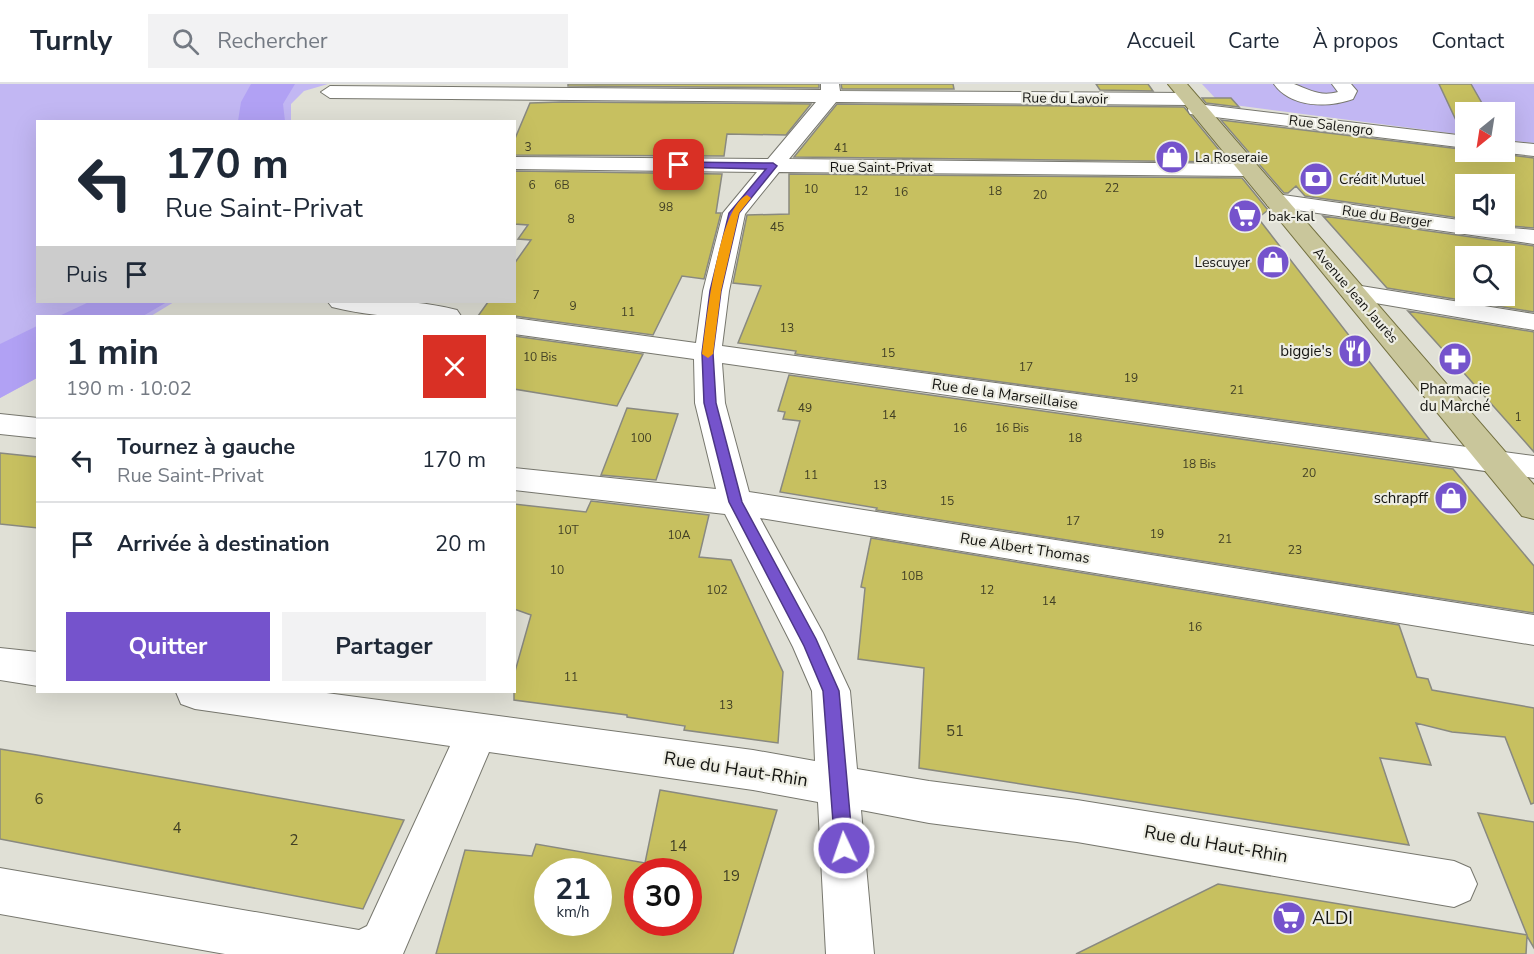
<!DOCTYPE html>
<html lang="fr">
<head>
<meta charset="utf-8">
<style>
  body { margin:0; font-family:"Nunito Sans",sans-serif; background:#f2f2f3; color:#1f2937; height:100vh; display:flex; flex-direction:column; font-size:22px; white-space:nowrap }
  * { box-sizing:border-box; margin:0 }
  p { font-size:20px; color:#747a83 }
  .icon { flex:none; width:33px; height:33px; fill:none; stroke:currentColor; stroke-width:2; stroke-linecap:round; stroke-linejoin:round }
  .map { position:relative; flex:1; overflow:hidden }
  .details { position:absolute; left:36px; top:231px; width:480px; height:378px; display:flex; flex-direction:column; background:#fff; border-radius:0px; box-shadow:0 6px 24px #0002 }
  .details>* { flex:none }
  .top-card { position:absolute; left:36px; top:36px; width:480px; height:183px; border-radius:0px; box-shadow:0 6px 24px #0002; background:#fff; color:#1f2937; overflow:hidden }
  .needle { width:39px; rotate:210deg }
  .controls { position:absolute; left:1455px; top:18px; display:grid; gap:12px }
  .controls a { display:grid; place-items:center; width:60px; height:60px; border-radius:0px; background:#fff; box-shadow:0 6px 24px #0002; font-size:30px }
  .speed { position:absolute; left:534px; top:774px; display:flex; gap:12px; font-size:30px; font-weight:700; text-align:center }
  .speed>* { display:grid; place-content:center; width:78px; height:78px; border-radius:50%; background:#fff; box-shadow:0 6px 24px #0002; line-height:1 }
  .speed small { font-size:15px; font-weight:400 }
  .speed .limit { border:9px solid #d22; background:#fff; color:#111 }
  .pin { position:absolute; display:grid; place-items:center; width:51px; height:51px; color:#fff; margin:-26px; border-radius:12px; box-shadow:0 3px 9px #0006 }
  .me { position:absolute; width:66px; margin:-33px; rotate:357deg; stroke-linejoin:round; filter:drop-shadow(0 0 4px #0008) }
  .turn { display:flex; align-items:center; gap:21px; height:126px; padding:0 30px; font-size:27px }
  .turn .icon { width:78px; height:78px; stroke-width:2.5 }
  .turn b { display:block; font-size:42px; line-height:51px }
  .then { display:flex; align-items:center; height:57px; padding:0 30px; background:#0003; gap:12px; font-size:22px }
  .round { display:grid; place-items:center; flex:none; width:63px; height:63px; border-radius:0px; background:#f2f2f3 }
  .summary { display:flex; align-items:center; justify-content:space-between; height:102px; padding:0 30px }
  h1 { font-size:36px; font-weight:700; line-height:45px }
  .primary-button { display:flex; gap:12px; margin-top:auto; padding:12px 30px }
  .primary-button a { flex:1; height:69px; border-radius:0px; background:#7553cc; color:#fff; font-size:24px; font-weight:700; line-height:69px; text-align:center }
  .primary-button a+a { background:#f2f2f3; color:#1f2937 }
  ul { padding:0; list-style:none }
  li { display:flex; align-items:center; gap:18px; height:84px; padding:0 30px; border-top:2px solid #e0e1e3 }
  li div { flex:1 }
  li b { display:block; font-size:22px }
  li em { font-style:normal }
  header { display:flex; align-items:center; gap:36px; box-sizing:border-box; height:84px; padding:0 30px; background:#fff; border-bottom:2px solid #e0e1e3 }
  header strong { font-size:28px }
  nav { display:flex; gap:33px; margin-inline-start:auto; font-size:21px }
  .search { width:420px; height:54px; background:#f2f2f3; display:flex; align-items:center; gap:15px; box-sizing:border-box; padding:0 21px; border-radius:0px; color:#747a83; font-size:22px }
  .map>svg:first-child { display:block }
  .green { fill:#c2b7f3 }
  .water { fill:#b1a1f4 }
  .building { fill:#c7c060; stroke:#898980; stroke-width:1.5; fill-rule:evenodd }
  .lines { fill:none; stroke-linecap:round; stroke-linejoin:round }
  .minor-casing { stroke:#77776e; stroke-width:2 }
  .major-casing { stroke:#726f3f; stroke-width:2 }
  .minor { fill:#fff; fill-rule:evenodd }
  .major { fill:#c9c69b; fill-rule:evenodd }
  .route { fill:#7553cc; stroke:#4c3685; stroke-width:1.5 }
  .slow { fill:#f59e0b }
  .labels { text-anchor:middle; stroke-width:4.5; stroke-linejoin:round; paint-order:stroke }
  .number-label { font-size:12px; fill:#413f25 }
  .far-street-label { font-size:14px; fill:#141411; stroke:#edede3 }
  .far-poi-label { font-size:14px; fill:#141411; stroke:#edede3; text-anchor:start }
  .poi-label { font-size:15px; fill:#141411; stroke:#edede3; text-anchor:end }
  .street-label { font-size:15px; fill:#141411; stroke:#edede3 }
  .near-number-label { font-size:15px; fill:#413f25 }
  .near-street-label { font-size:18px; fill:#141411; stroke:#edede3 }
  .near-poi-label { font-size:18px; fill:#141411; stroke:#edede3; text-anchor:start }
</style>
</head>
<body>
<header>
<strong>Turnly</strong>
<div class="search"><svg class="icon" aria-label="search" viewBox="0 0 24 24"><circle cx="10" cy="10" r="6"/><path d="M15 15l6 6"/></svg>Rechercher</div>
<nav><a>Accueil</a><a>Carte</a><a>À propos</a><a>Contact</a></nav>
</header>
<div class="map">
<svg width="1534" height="870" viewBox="0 0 1534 870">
  <rect width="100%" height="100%" fill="#e0e0d6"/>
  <path class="green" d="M0 0H328L304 7 291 20V37L38 38V218H174L151 232H38L37 294 0 314Z
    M1202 0H1534V59L1505 56 1504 28H1466L1465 51 1234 21 1216 15Z"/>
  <path class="water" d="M251 0H295L283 20 285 37H238L241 18Z
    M89 218H167L143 232H59Z
    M37 242V294L0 314V260Z"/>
  <path class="building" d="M568 0H819V4L568 2Z
    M841 0H953L954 5H842Z
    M1096 0H1148L1153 7 1100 6Z
    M1439 0H1471L1487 28H1466V50L1462 49Z
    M1202 14H1231L1239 23 1206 19Z
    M530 19 561 18 811 20 786 51 727 50 724 72 514 71V57Z
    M837 20 1184 23 1229 78 794 73Z
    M1221 36 1534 74V144L1486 140H1504V100H1466V135L1305 112 1296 102 1288 109H1284Z
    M514 87 722 90 716 129H721L704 195 682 192 653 251 514 232H478L488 218H514V180L531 156 518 155 528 141 514 140Z
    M789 90 1242 94 1268 126 1258 134 1430 356 795 270 796 267 738 259 761 202 733 199 747 131 789 130Z
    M1323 132 1534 162V228L1387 204ZM1466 172H1504V212H1466Z
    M1408 227 1534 248V368L1463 288Z
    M514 252 643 270 617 322 514 305Z
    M789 291 1453 385 1534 482V529L876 426 877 424 780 408 800 337 783 335 785 328 778 327Z
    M627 324 678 330 656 396 601 391Z
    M0 369 38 373V444L0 440Z
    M591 417 709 431 699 473 731 476 783 588 778 659 684 646 685 642 627 633V631L514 616V591L531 531 514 525V420L586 428Z
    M871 454 1399 541 1417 593 1428 595 1432 606 1534 624V719L1531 720 1505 653 1452 648 1416 639 1431 681 1380 674 1409 761 919 684 924 584 858 575 865 504 861 503Z
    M0 665 37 671 404 736 363 825 0 755Z
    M660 706 777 726 733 870H436L465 766 532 772 536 760 645 779ZM548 788H598V838H548ZM638 788H688V838H638Z
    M1478 729 1534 738V864L1527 852 1526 870H1076L1218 800 1527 851Z"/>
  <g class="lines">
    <g class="minor-casing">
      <path id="minor" d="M821 0H839L840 7 1189 9 1198 15 1189 21 836 18 789 75 1247 80 1254 82 1258 86 1254 90 1247 92 779 88 745 130 729 207 722 262 1534 372V394L722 279 725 319 749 408 1534 531V561L760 434 823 549 850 607 857 685 929 697 1077 716 1454 777 1470 784 1477 800 1470 816 1454 823 1077 758 929 739 861 726 874 870H826L818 718 753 706 489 668 403 870H225L0 830V784L359 846 367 842 450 662 195 625 181 620 176 608H319L753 666 815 677 812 607 793 563 725 430 514 406V384L716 405 695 319 694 275 514 250V234L696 259 703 207 723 129 757 88 514 85V73L768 75 816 18 330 14 321 8 330 2 821 6Z
        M1274 0C1280 0 1289 0 1294 0 1310 6 1320 13 1338 8L1332 0H1351L1357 7 1353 15C1328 24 1291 24 1274 0Z
        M1197 20 1466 52V64L1190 30 1188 26 1190 22Z
        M1504 57 1534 60V72L1498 68H1504Z
        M1276 110 1466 137V140L1534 146V160L1268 122 1265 117 1268 112Z
        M1355 201 1534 230V246L1346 214 1342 209 1346 204Z
        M328 218C369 214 417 216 457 226L461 232C420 236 372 233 332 223Z
        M0 330 38 334V354L0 350Z
        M0 564 38 568V602L0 596Z"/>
    </g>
    <g class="major-casing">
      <path id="major" d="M1168 0H1187L1534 401V435L1522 432Z"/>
    </g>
    <use href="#minor" class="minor"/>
    <use href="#major" class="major"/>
  </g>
  <path class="route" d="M679 78 773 79 777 82 739 129 721 207 713 269 716 319 742 418 816 555 839 607 853 764 850 771 844 774 837 771 835 764 823 607 804 562 729 418 704 319 702 269 710 207 729 129 766 85 676 83Z"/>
  <path class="slow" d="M747 111 751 114 739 129 721 207 713 270 708 274 702 270C706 239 718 124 747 111Z"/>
  <defs>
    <g id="shop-disc" transform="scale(1.725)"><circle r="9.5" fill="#7553cc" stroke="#edede3"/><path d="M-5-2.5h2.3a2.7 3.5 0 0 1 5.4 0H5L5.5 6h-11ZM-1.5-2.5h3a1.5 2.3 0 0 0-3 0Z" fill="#fff"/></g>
    <g id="bank-disc" transform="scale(1.725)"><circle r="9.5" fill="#7553cc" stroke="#edede3"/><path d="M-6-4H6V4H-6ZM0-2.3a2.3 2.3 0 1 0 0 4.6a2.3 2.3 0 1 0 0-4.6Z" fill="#fff"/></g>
    <g id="supermarket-disc" transform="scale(1.725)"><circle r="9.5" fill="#7553cc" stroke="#edede3"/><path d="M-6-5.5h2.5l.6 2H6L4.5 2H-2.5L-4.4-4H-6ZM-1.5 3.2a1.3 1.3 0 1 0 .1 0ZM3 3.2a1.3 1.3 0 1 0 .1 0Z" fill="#fff"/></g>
    <g id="restaurant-disc" transform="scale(1.725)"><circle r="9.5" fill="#7553cc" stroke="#edede3"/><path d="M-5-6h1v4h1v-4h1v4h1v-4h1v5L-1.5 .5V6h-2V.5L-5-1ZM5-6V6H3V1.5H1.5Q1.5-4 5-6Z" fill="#fff"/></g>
    <g id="pharmacy-disc" transform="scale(1.725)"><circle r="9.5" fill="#7553cc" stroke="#edede3"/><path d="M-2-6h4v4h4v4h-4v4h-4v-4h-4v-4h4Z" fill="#fff"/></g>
  </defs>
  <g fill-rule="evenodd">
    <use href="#shop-disc" x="1172" y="73"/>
    <use href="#bank-disc" x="1316" y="95"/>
    <use href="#supermarket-disc" x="1245" y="132"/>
    <use href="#shop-disc" x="1273" y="178"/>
    <use href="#restaurant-disc" x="1355" y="267"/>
    <use href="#pharmacy-disc" x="1455" y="275"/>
    <use href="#shop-disc" x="1451" y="414"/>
    <use href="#supermarket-disc" x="1289" y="834"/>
  </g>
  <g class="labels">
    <g class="number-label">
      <text x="528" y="67">3</text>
      <text x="841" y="68">41</text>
      <text x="532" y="105">6</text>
      <text x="562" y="105">6B</text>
      <text x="1112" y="108">22</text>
      <text x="811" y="109">10</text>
      <text x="861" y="111">12</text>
      <text x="995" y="111">18</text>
      <text x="901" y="112">16</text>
      <text x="1040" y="115">20</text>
      <text x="666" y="127">98</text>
      <text x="571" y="139">8</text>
      <text x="777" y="147">45</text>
      <text x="536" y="215">7</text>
      <text x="573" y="226">9</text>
      <text x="628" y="232">11</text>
      <text x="787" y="248">13</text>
      <text x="888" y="273">15</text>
      <text x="540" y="277">10 Bis</text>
      <text x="1026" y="287">17</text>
      <text x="1131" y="298">19</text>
      <text x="1237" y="310">21</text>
      <text x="805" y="328">49</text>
      <text x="889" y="335">14</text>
      <text x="1518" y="337">1</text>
      <text x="960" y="348">16</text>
      <text x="1012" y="348">16 Bis</text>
      <text x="641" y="358">100</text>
      <text x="1075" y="358">18</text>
      <text x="1199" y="384">18 Bis</text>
      <text x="1309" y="393">20</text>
      <text x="811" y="395">11</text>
      <text x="880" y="405">13</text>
      <text x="947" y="421">15</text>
      <text x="1073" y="441">17</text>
      <text x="568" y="450">10T</text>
      <text x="1157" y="454">19</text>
      <text x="679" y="455">10A</text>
      <text x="1225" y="459">21</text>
      <text x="1295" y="470">23</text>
      <text x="557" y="490">10</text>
      <text x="912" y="496">10B</text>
      <text x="717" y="510">102</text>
      <text x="987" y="510">12</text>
      <text x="1049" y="521">14</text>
      <text x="1195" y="547">16</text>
      <text x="571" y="597">11</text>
      <text x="726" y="625">13</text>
    </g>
    <g class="far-street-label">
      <text transform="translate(1065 14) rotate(1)" y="5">Rue du Lavoir</text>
      <text transform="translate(1331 41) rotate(7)" y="5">Rue Salengro</text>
      <text x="881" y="88">Rue Saint-Privat</text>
      <text transform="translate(1387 132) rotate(8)" y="5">Rue du Berger</text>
      <text transform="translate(1356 211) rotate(49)" y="5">Avenue Jean Jaurès</text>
    </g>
    <g class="far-poi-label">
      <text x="1195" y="78">La Roseraie</text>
      <text x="1339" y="100">Crédit Mutuel</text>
      <text x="1268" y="137">bak-kal</text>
      <text x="1250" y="183" text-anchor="end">Lescuyer</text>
    </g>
    <g class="poi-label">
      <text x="1332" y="272">biggie's</text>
      <text x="1455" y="310" text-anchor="middle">Pharmacie<tspan x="1455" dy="17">du Marché</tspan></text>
      <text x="1428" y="419">schrapff</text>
    </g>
    <g class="street-label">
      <text transform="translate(1005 310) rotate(8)" y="5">Rue de la Marseillaise</text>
      <text transform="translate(1025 464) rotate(9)" y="5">Rue Albert Thomas</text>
    </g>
    <g class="near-number-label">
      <text x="955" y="652">51</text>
      <text x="39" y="720">6</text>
      <text x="177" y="749">4</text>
      <text x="294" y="761">2</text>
      <text x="678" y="767">14</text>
      <text x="731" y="797">19</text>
    </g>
    <g class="near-street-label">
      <text transform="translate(736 685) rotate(9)" y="6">Rue du Haut-Rhin</text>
      <text transform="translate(1216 760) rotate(10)" y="6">Rue du Haut-Rhin</text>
    </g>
    <g class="near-poi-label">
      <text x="1312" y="840">ALDI</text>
    </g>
  </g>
</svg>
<div class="controls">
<a><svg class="needle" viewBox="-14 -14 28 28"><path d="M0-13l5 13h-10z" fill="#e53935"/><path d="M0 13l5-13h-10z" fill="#747a83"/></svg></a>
<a><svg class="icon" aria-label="sound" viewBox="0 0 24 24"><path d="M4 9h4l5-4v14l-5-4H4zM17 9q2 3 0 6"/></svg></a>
<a><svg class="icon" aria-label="search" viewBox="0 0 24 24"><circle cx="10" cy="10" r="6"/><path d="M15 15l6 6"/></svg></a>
</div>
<div class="speed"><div>21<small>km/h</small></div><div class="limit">30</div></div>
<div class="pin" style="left:679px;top:81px;background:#d93025"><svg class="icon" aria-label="arrive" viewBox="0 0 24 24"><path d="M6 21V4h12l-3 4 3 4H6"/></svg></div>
<svg class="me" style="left:844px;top:764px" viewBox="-20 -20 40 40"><circle r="17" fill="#7553cc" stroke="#fff" stroke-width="3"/><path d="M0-11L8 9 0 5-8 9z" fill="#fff"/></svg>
<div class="top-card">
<div class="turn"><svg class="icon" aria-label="left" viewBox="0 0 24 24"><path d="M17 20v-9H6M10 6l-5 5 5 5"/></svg><div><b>170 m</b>Rue Saint-Privat</div></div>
<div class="then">Puis<svg class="icon" aria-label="arrive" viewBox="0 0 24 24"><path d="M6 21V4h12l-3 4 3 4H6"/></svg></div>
</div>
<section class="details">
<div class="summary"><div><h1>1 min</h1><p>190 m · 10:02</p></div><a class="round" style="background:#d93025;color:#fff"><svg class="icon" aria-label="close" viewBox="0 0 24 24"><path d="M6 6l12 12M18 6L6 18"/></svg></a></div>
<ul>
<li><svg class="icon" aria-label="left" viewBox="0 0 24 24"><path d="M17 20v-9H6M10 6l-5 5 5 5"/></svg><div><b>Tournez à gauche</b><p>Rue Saint-Privat</p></div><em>170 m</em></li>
<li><svg class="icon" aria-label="arrive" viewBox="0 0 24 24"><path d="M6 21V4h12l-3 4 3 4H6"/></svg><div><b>Arrivée à destination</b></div><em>20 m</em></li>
</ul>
<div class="primary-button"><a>Quitter</a><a>Partager</a></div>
</section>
</div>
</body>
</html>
